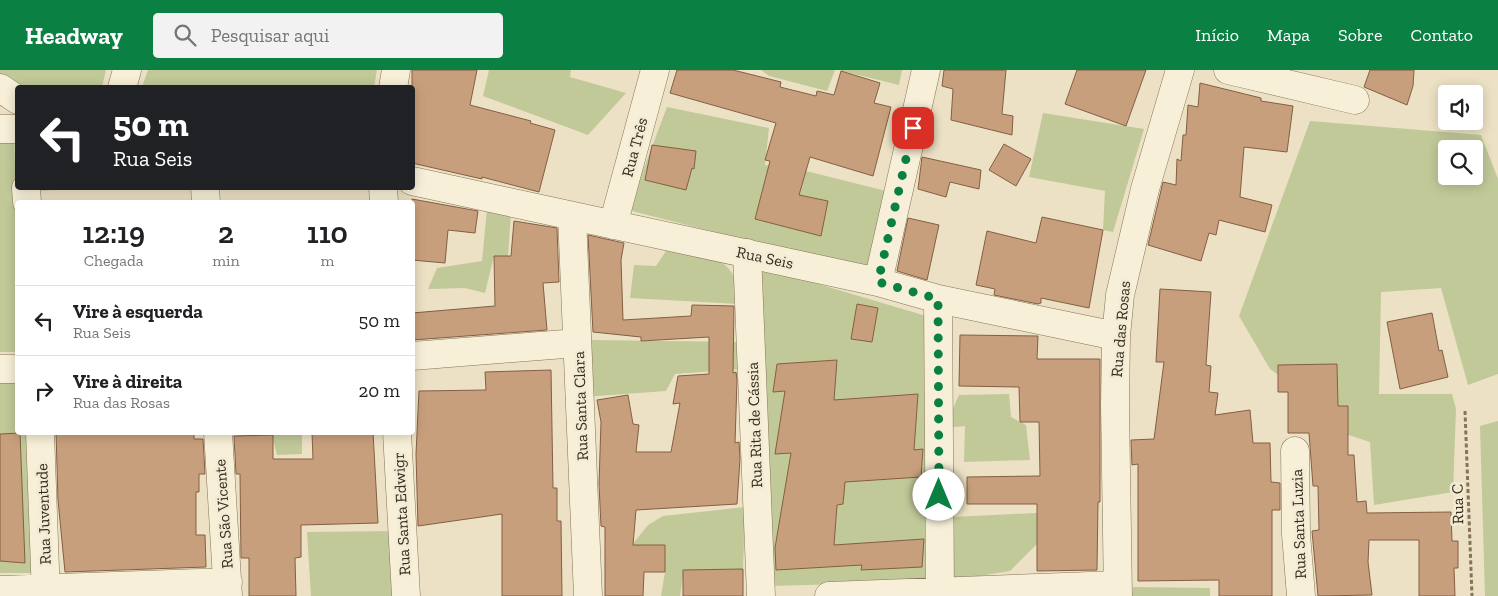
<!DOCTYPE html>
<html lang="pt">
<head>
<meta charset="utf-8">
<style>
  body { margin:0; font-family:"Zilla Slab",serif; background:#f2f2f2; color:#202124; height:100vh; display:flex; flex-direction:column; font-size:19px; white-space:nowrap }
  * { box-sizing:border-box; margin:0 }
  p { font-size:16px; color:#757577 }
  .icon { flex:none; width:28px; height:28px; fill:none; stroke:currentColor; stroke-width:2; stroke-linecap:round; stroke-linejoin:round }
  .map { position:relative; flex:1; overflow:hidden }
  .sheet { position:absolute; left:15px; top:130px; width:400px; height:235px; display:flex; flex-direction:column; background:#fff; border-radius:5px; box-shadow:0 2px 12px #0003 }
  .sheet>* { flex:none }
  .top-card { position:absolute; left:15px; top:15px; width:400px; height:105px; border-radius:5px; box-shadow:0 2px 12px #0003; background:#202124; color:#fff; overflow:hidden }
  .buttons { position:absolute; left:1438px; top:15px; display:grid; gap:10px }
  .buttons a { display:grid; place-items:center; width:45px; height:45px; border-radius:5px; background:#fff; box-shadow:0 2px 12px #0003; font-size:25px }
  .pin { position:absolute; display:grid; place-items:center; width:42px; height:42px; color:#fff; margin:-21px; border-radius:10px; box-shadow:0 2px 8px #0006 }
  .me { position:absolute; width:55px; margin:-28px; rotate:0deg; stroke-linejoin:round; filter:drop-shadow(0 0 4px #0008) }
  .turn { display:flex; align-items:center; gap:18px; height:105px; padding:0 15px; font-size:22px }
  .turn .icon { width:65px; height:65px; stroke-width:2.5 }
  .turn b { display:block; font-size:35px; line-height:42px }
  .eta { display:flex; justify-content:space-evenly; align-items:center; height:85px; text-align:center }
  .eta b { font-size:30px; font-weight:600; line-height:35px }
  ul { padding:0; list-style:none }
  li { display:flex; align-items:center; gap:15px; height:70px; padding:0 15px; border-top:1px solid #e0e0e0 }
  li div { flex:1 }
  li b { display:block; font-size:19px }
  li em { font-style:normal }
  header { display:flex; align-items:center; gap:30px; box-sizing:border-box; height:70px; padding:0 25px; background:#0b8043; color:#fff }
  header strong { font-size:24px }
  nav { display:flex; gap:28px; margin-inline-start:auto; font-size:18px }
  .search { width:350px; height:45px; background:#f2f2f2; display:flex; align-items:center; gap:12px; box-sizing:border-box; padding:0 18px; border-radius:5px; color:#757577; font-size:19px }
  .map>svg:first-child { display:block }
  .green { fill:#c1c999; fill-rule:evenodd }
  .building { fill:#c89f7c; stroke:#835f43 }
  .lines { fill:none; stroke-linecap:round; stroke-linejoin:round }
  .minor-casing { stroke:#85735b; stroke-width:29 }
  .path { stroke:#85735b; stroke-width:3; stroke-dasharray:4 2.5; stroke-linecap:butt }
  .minor { stroke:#f7efd7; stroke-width:28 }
  .route { stroke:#0b8043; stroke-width:9; stroke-dasharray:0 16.2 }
  .labels { text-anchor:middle; stroke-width:5; stroke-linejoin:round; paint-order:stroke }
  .street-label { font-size:16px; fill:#362b1f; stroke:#f3ebd3 }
</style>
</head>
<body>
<header>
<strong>Headway</strong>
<div class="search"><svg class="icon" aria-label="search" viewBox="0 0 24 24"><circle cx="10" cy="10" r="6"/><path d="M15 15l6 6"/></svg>Pesquisar aqui</div>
<nav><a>Início</a><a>Mapa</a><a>Sobre</a><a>Contato</a></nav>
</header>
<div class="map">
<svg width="1498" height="526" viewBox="0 0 1498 526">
  <rect width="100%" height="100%" fill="#ece1c4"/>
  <path class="green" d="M0 0H106L102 17 18 18 0 7Z
    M148 0H377L374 17H142Z
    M489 0H571L570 7 626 23 588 65 483 26Z
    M761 0H835L827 21 769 6Z
    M838 0H902L899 15Z
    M667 37 769 58 765 95 806 101 886 121 871 202 628 140Z
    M1043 43 1144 59 1113 162 1103 160 1105 121 1029 107Z
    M1310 51 1481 65 1498 109V304L1468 315 1441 218 1381 222 1379 324H1452L1456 339 1453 422 1374 435 1370 372 1333 360 1328 340 1270 299 1239 246ZM1446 79H1474V106H1446Z
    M0 68H14L18 168 17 282H0Z
    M36 118H100L36 121Z
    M487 139 511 142 508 186H494L485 223 465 218 428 219 437 198 482 191Z
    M668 178C688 182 724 183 734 207 737 214 737 226 738 234L630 228 634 195 656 196Z
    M758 196 926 246 925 512 769 516Z
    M590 270 740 272 742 299 675 304 666 321 584 327Z
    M0 307H17L18 362 28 363 37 503H0Z
    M1009 324 1011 347 1026 355 1030 390 964 392 965 356 944 358 959 325Z
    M1498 351V526H1485L1480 356Z
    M229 362 302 363V384L277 385 272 365H228Z
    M745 437 743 499 684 500 680 526H661L665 502V475H632L648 455 663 446Z
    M1055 442 1060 473 1037 474 1010 501 948 511 954 447Z
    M395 461 397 526H311L307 462Z
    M1133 517 1210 518V526H1132Z"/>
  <path class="building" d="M412 0H477L470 35 531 51 530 53 555 60 539 122 482 107V109L412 93Z
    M677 0H733L781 12 780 17 816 26 817 21 834 25 841 1 880 13 874 33 891 37 873 106 810 87 799 125 828 131 821 166 755 149 770 91 765 90 776 53 670 23Z
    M944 0H1006L1002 44 1013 46 1012 65 951 50 953 19 942 16Z
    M1077 0H1146L1126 56 1065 34Z
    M1370 0H1414L1413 16 1407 35 1364 17Z
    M1200 13 1261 28V31L1293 36 1287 82 1244 77 1240 127 1272 135 1265 162 1219 150 1216 165 1209 163 1201 191 1148 175 1163 112 1176 115 1177 89 1181 91 1183 65H1186L1188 35 1198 37Z
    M1004 74 1031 89 1016 116 989 100Z
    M652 75 696 81 694 99 692 98 686 120 645 110Z
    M922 87 981 100 979 119 950 112 946 127 918 119Z
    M412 129 478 141 475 163 448 160 445 193 412 190Z
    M1042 147 1103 160 1089 238 1041 228V233L1038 234 994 225 995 219 976 215 987 161 1036 173Z
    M908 148 939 155 927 210 897 201Z
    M514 151 557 158 559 212 543 213 547 260 412 270V243L495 236 494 186H511Z
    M588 165 624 173 621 190 623 250 691 246 692 235 734 236 733 303 736 302 737 310 735 373 739 372 740 389 737 434 636 440 633 475H665V502H644L643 526H605V457L601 456 599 414 601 352 597 330 628 325 633 354 639 355 636 382H671L680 333 673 334 678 306 709 304V267L641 271V267L593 262Z
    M1160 219 1211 222 1206 295 1211 296 1209 322 1218 323 1215 345 1250 340 1253 373H1270L1271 412 1280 413V440H1272V526H1219V510L1138 511V394L1132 395 1131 370 1154 369 1164 292H1156Z
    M857 234 878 238 872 272 851 269Z
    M1432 243 1439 281 1442 280 1448 307 1400 319 1387 252Z
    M960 265 1038 266 1037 289H1100V432H1098L1097 500 1037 501V434H967V407L1040 406 1039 352H1020L1019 317 959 316Z
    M837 290 834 330 918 324 914 380 923 379 921 407 845 412 843 434 837 435 834 475 924 469 922 497 861 500 862 495 776 500 775 478 791 383 775 384 785 321 773 322 777 294Z
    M1337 294 1338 336H1348V385H1354L1357 432 1366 431 1367 443 1451 442 1452 471H1458V498H1454L1455 526H1419V470H1369L1368 492 1372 525 1318 526 1312 461 1319 460 1318 416H1313L1309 363H1288V322H1278V295Z
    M551 300 553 418H557V451H561L562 526H502V444L418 456 416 384 419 321 486 320 485 302Z
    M56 362H194V369H203L205 404H199V422H196V465H205L206 497 65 502 58 430Z
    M312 362H373L378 453 301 455V487L295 488 296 526H249V488H241L240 404H236L234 366 273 365V389H313Z
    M20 363 25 493 0 491V364Z
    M743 499V526H683V500Z"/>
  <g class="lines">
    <g class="minor-casing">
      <path id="minor" d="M1228 0 1355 30
        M0 18 18 30
        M122 18 127 0
        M393 18 396 0
        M0 59H18
        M412 111 878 212 938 229 1116 266
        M26 118 27 132
        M205 118 206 132
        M383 118 384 132
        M572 146 588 526
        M613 155 655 0
        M747 183 761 526
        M878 212 926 0
        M938 229 940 523
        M412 286 577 273
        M0 299H18
        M40 362 46 526
        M218 362 228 526
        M397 362 406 526
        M1295 381 1296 464 1301 526
        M0 520 228 512
        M829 526 1117 515
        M1118 526 1115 336 1116 266 1120 225 1145 119 1180 0"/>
    </g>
    <path class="path" d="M1465 341 1472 526"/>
    <use href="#minor" class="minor"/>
  </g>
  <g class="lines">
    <path class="route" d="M913 58 878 212 938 229 939 425"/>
  </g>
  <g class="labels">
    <g class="street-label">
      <text transform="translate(634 77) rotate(-75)" y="6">Rua Três</text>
      <text transform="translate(765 187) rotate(12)" y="6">Rua Seis</text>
      <text transform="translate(1120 259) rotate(-85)" y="6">Rua das Rosas</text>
      <text transform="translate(580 336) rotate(-92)" y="6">Rua Santa Clara</text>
      <text transform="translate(754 355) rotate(-92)" y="6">Rua Rita de Cássia</text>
      <text transform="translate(1457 434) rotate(-91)" y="6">Rua C</text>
      <text transform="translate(43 444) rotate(-92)" y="6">Rua Juventude</text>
      <text transform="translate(223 444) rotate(-94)" y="6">Rua São Vicente</text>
      <text transform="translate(401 444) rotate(-93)" y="6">Rua Santa Edwigr</text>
      <text transform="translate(1298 454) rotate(-92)" y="6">Rua Santa Luzia</text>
    </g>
  </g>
</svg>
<div class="buttons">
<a><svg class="icon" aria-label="sound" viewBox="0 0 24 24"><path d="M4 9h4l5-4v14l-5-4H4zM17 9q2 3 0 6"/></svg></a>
<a><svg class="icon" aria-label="search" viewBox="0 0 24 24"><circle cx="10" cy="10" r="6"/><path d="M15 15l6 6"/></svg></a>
</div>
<div class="pin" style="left:913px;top:58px;background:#d93025"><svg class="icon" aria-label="arrive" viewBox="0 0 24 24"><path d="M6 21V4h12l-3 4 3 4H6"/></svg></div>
<svg class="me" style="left:939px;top:425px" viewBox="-20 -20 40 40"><circle r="19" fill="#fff"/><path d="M0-13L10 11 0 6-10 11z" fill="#0b8043"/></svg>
<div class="top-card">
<div class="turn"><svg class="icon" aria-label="left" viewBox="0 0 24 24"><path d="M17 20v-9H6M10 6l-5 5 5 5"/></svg><div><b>50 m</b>Rua Seis</div></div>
</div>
<section class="sheet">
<div class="eta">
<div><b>12:19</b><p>Chegada</p></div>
<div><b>2</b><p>min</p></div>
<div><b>110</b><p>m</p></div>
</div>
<ul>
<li><svg class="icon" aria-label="left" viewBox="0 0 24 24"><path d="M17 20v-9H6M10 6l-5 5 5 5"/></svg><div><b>Vire à esquerda</b><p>Rua Seis</p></div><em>50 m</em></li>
<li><svg class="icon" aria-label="right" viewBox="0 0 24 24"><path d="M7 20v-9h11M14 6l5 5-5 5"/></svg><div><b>Vire à direita</b><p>Rua das Rosas</p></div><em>20 m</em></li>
</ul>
</section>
</div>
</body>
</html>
